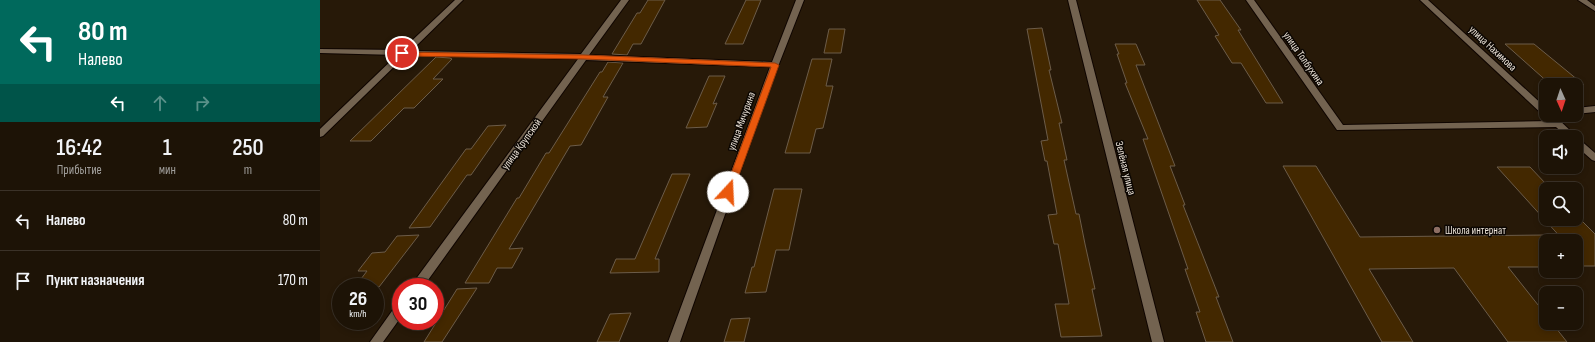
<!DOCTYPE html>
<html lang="ru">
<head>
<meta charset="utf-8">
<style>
  body { margin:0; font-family:"Sofia Sans Condensed",sans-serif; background:#2a2014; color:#f1f3f6; height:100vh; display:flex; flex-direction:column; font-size:15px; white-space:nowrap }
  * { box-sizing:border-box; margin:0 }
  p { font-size:13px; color:#a09e9b }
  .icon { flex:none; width:22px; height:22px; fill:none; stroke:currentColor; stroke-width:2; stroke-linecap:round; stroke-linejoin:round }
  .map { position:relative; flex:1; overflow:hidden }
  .sheet { display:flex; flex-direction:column; background:#1d1306; width:320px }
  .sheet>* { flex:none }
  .hud { background:#00695c; color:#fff; overflow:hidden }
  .needle { width:26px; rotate:177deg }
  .fabs { position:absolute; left:1219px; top:78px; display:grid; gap:8px }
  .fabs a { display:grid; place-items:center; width:44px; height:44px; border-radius:8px; background:#1d1306; box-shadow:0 2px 6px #0003,0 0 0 1px #3b3228; font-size:20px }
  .speed { position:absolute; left:12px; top:278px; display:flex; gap:8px; font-size:20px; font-weight:700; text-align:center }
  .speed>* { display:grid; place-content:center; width:52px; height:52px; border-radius:50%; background:#1d1306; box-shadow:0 2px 6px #0003,0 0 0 1px #3b3228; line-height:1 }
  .speed small { font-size:10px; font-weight:400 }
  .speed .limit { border:6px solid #d22; background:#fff; color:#111 }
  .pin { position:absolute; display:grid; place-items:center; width:34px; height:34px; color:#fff; margin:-17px; border:2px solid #fff; border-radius:50%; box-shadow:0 1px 4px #0007 }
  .me { position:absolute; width:44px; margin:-22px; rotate:20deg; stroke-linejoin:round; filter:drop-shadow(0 0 3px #0008) }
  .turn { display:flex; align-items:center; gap:14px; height:84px; padding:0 12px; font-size:18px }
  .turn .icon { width:52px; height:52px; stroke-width:2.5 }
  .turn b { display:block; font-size:28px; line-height:34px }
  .lanes { display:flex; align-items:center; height:38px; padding:0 12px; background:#0003; justify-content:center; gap:20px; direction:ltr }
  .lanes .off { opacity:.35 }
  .eta { display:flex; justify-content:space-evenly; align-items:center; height:68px; text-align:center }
  .eta b { font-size:24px; font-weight:600; line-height:28px }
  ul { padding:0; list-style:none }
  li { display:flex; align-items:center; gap:12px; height:60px; padding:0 12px; border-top:1px solid #3b3228 }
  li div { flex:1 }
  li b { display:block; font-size:15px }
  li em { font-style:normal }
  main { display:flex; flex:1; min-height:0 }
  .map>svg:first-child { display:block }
  .building { fill:#432800; stroke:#6c5c49 }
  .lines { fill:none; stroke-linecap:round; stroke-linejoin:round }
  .minor-casing { stroke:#0f0500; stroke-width:2 }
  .minor { fill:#736350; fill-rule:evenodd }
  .route { fill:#ea580c; stroke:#983908 }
  .education-dot { fill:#8d6e63; stroke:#0b0602; stroke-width:1.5 }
  .labels { text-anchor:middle; stroke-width:3; stroke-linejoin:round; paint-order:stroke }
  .street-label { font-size:11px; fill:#e9e0d5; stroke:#0b0602 }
  .poi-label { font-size:11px; fill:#e9e0d5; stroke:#0b0602; text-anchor:start }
</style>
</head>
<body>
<main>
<section class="sheet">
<div class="hud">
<div class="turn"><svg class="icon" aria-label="left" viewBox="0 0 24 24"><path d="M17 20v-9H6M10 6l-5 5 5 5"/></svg><div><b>80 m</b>Налево</div></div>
<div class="lanes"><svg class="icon" aria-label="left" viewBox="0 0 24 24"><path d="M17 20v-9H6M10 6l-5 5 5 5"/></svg><svg class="icon off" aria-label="ahead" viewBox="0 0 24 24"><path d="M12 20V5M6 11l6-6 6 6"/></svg><svg class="icon off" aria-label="right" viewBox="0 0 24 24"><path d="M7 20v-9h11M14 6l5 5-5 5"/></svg></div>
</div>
<div class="eta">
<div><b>16:42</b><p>Прибытие</p></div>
<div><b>1</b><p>мин</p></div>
<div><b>250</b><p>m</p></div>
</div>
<ul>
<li><svg class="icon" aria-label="left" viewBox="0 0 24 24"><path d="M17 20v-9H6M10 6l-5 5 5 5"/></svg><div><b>Налево</b></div><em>80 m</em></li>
<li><svg class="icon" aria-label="arrive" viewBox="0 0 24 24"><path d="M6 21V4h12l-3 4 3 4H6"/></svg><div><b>Пункт назначения</b></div><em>170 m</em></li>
</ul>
</section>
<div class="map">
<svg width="1275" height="342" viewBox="0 0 1275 342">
  <rect width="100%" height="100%" fill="#271908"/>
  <path class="building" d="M328 0H345L321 44H313L307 55 292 54 317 13H320Z
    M426 0H441L423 44H405Z
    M877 0H900L921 30H918L963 103H946L921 63H912L895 36 899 35Z
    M722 28 731 70H729L742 123H739L747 160H744L756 214H759L765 244 775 289H772L782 336 741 337 735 304H749L738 244H734L728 215 737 214 727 161H725L721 141 728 140 707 29Z
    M509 29H525L521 53H504Z
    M795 44H816L825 65H816L855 166H850L865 205H863L899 297H896L913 342H886L876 312H880L865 269H868L823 139H828L805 83H807L797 54H799Z
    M1185 44H1214L1264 85H1231Z
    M116 57 130 58 132 59 113 79H123L94 108H84L51 141H30Z
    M492 59H512L506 86H513L503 128 496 129 490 153H465Z
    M288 62 303 63 283 97H288L261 145 250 146 189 249 203 248 192 268H177L169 283H145L197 198H199L226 153H229L280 72H282Z
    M389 76H405L393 104 397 103 387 127 366 128Z
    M186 125 151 175H147L110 227 89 228 146 149H151L168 126Z
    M963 166H996L1040 237 1226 235V267H1188L1226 315V323H1232L1247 342H1188L1134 268 1049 269 1093 342H1062Z
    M1177 167H1210L1226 184V219H1260L1275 234V266H1256V241H1244Z
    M352 174H370L335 259H339V272L290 273 296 259H315Z
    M454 189H482L469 250H456L446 292 425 293 432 267H434Z
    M99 235 59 287H35L47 271H38L52 253 65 252 77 236Z
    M157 288 122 342H104L137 289Z
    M311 313 299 342H277L290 314Z
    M430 318 424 342H404L411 319Z"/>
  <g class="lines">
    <g class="minor-casing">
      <path id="minor" d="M135 0H143L91 51 261 54 301 0H309L269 55 452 62 476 0H484L450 87 360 342H348L450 67 266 60 103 287H90L258 59 86 55 3 136 0 137V129L77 55 0 53V49L82 50Z
        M748 0H756L844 342H832Z
        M926 0H934L1023 125 1230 121 1228 119 1233 116 1236 117 1255 135 1257 137 1256 138 1259 139 1275 153V161L1272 160 1256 146V137H1247L1236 127 1017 130Z
        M1100 0H1108L1226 108V115H1229H1223Z
        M1258 0H1267L1275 6V11Z
        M1275 106V112L1256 114V108Z
        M81 302V317L63 342H50L77 304Z"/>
    </g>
    <use href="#minor" class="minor"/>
  </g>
  <path class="route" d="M80 52 264 55 455 63 459 65 413 192 408 195 404 192 451 67 264 59 82 56 79 53Z"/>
  <circle class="education-dot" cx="1117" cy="230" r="4"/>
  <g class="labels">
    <g class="street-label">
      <text transform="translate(1173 48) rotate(43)" y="4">улица Нахимова</text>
      <text transform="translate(984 58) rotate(55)" y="4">улица Толбухина</text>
      <text transform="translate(421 121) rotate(-70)" y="4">улица Мичурина</text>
      <text transform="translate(201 144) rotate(-54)" y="4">улица Крупской</text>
      <text transform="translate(806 168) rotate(76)" y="4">Зелёная улица</text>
    </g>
    <g class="poi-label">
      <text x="1125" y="234">Школа интернат</text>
    </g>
  </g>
</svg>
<div class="fabs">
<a><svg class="needle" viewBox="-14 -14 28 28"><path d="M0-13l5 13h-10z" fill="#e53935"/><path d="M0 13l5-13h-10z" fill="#a09e9b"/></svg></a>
<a><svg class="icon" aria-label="sound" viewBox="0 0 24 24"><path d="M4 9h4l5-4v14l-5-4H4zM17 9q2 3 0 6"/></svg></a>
<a><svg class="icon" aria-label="search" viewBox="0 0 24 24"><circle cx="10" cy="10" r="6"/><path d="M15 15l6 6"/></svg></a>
<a>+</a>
<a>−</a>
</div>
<div class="speed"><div>26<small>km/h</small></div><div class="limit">30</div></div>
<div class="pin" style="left:82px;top:53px;background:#d93025"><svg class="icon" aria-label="arrive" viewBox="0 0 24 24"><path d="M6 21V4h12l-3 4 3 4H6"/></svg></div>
<svg class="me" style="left:408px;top:192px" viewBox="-20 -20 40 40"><circle r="19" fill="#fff"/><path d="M0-13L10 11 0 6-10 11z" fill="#ea580c"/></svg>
</div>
</main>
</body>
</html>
